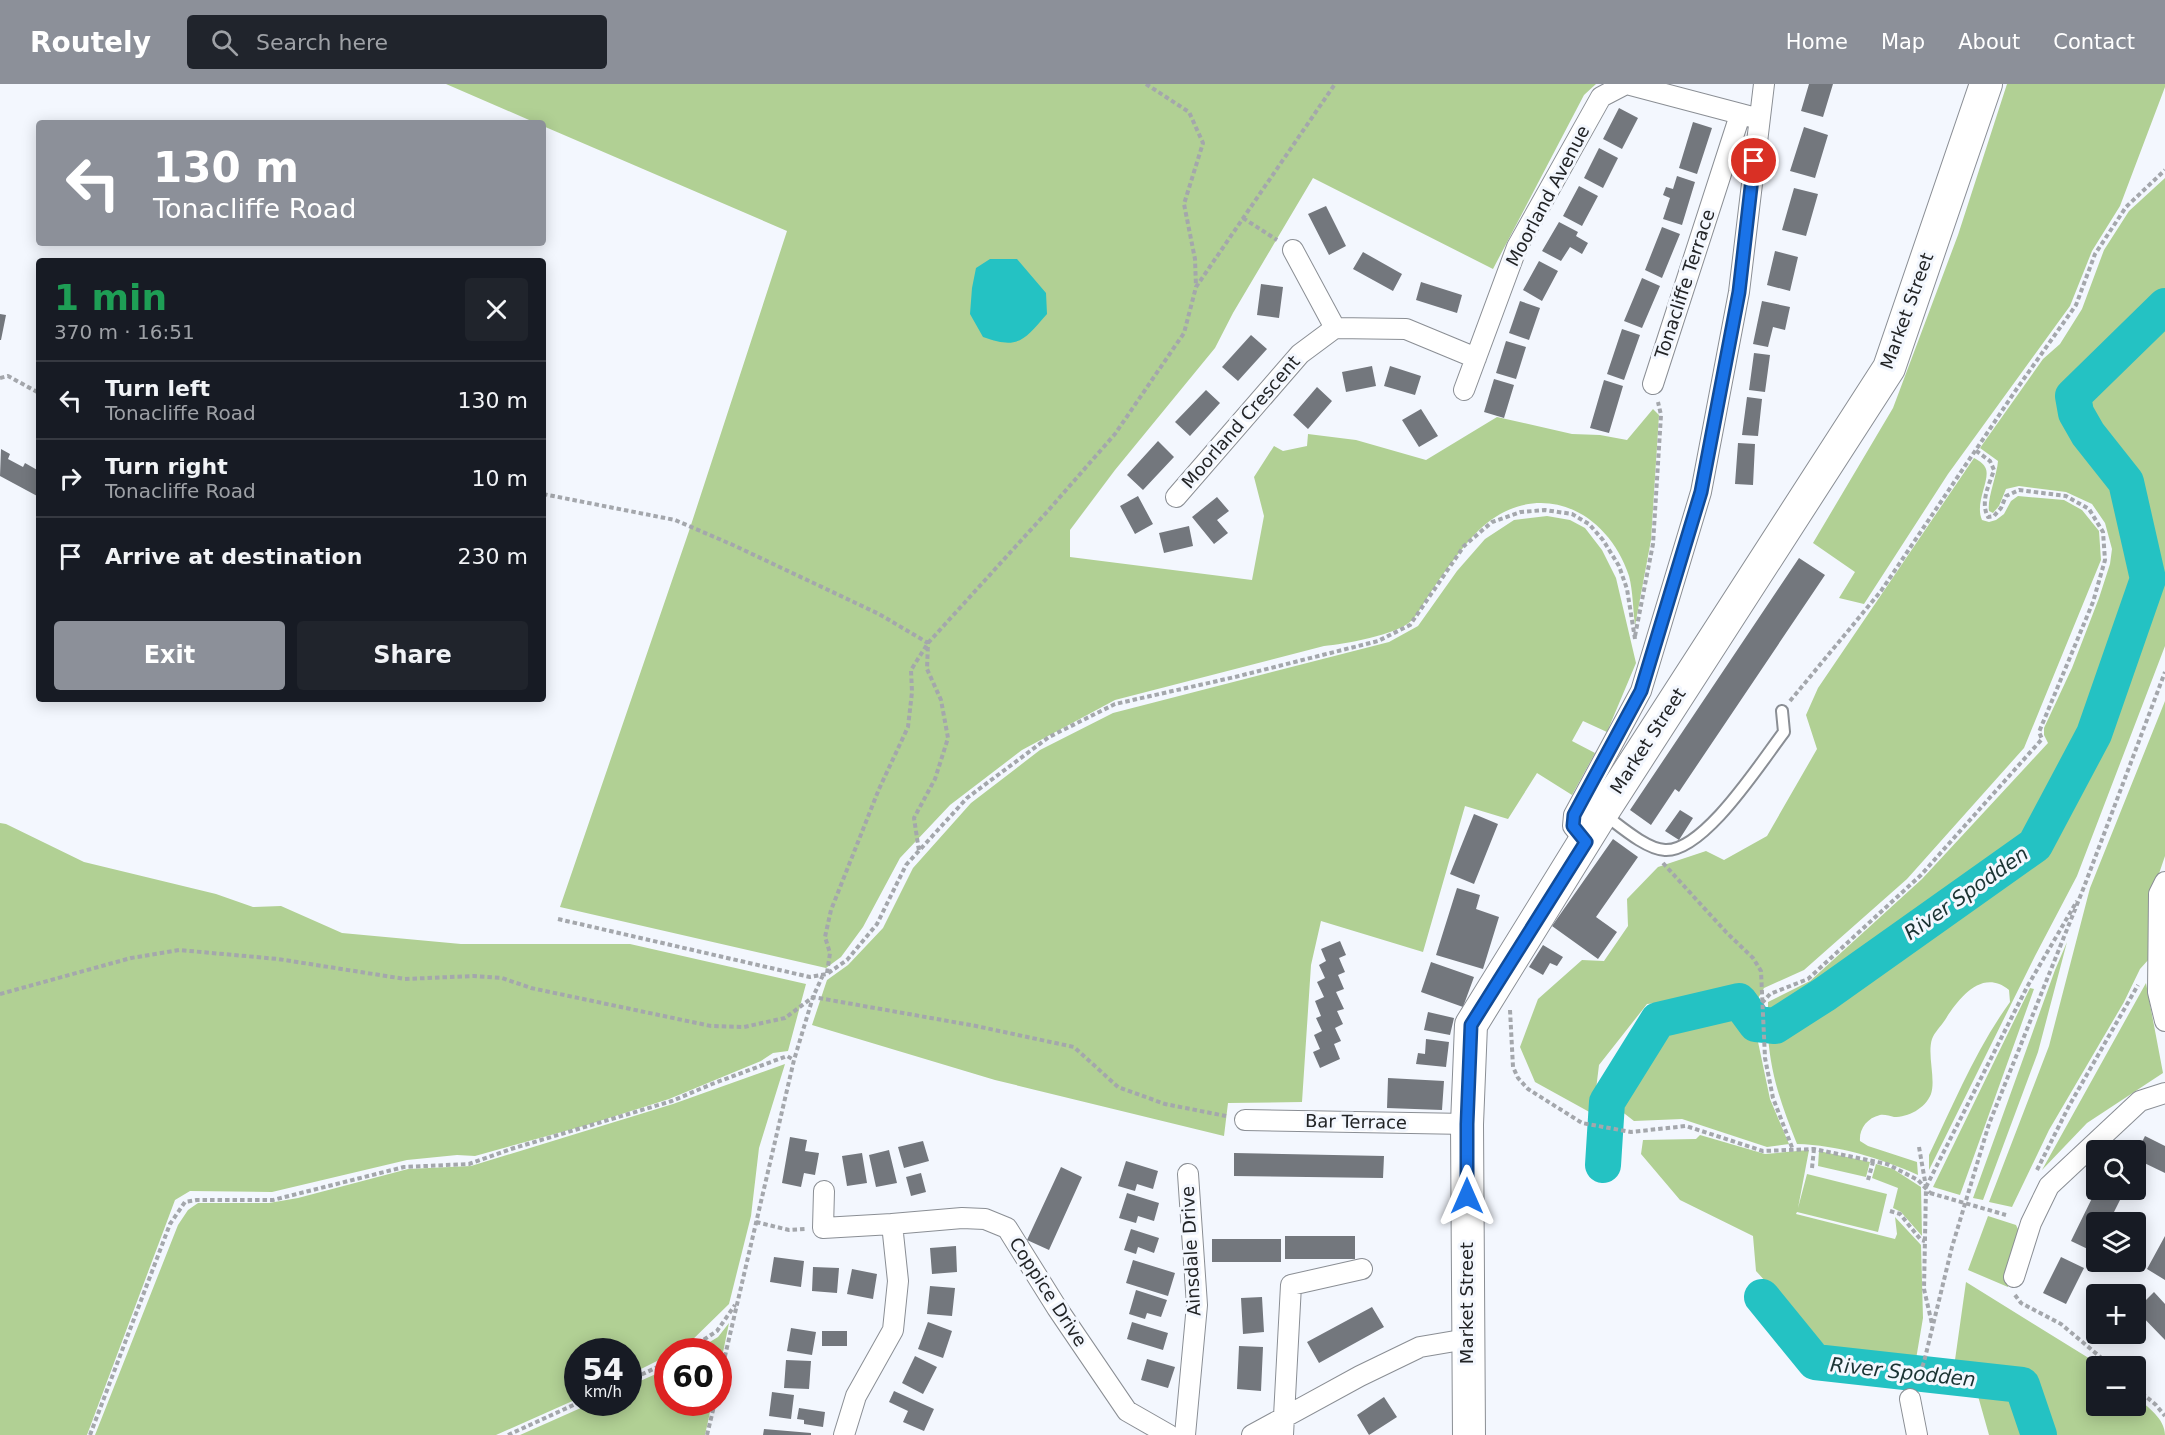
<!DOCTYPE html>
<html lang="en">
<head>
<meta charset="utf-8">
<style>
  body { margin:0; font-family:"DejaVu Sans",sans-serif; background:#20242c; color:#f1f3f6; height:100vh; display:flex; flex-direction:column; font-size:22px; white-space:nowrap }
  * { box-sizing:border-box; margin:0 }
  p { font-size:20px; color:#9ea1a6 }
  .icon { flex:none; width:33px; height:33px; fill:none; stroke:currentColor; stroke-width:2; stroke-linecap:round; stroke-linejoin:round }
  .map { position:relative; flex:1; overflow:hidden }
  .drawer { position:absolute; left:36px; top:174px; width:510px; height:444px; display:flex; flex-direction:column; background:#171b24; border-radius:6px; box-shadow:0 3px 15px #0003 }
  .drawer>* { flex:none }
  .banner { position:absolute; left:36px; top:36px; width:510px; height:126px; border-radius:6px; box-shadow:0 3px 15px #0003; background:#8c9099; color:#fff; overflow:hidden }
  .controls { position:absolute; left:2086px; top:1056px; display:grid; gap:12px }
  .controls a { display:grid; place-items:center; width:60px; height:60px; border-radius:6px; background:#171b24; box-shadow:0 3px 15px #0003; font-size:30px }
  .speed { position:absolute; left:564px; top:1254px; display:flex; gap:12px; font-size:30px; font-weight:700; text-align:center }
  .speed>* { display:grid; place-content:center; width:78px; height:78px; border-radius:50%; background:#171b24; box-shadow:0 3px 15px #0003; line-height:1 }
  .speed small { font-size:15px; font-weight:400 }
  .speed .limit { border:9px solid #d22; background:#fff; color:#111 }
  .pin { position:absolute; display:grid; place-items:center; width:51px; height:51px; color:#fff; margin:-26px; border:3px solid #fff; border-radius:50%; box-shadow:0 2px 6px #0007 }
  .me { position:absolute; width:66px; margin:-33px; rotate:0deg; stroke-linejoin:round; filter:drop-shadow(0 0 4px #0008) }
  .turn { display:flex; align-items:center; gap:21px; height:126px; padding:0 18px; font-size:27px }
  .turn .icon { width:78px; height:78px; stroke-width:2.5 }
  .turn b { display:block; font-size:42px; line-height:51px }
  .round { display:grid; place-items:center; flex:none; width:63px; height:63px; border-radius:6px; background:#20242c }
  .head { display:flex; align-items:center; justify-content:space-between; height:102px; padding:0 18px }
  h1 { font-size:36px; font-weight:700; line-height:45px; color:#1e9e55 }
  .cta { display:flex; gap:12px; margin-top:auto; padding:12px 18px }
  .cta a { flex:1; height:69px; border-radius:6px; background:#8c9099; color:#fff; font-size:24px; font-weight:700; line-height:69px; text-align:center }
  .cta a+a { background:#20242c; color:#f1f3f6 }
  ul { padding:0; list-style:none }
  li { display:flex; align-items:center; gap:18px; height:78px; padding:0 18px; border-top:2px solid #363941 }
  li div { flex:1 }
  li b { display:block; font-size:22px }
  li em { font-style:normal }
  header { display:flex; align-items:center; gap:36px; box-sizing:border-box; height:84px; padding:0 30px; background:#8c9099; color:#fff }
  header strong { font-size:28px }
  nav { display:flex; gap:33px; margin-inline-start:auto; font-size:21px }
  .search { width:420px; height:54px; background:#20242c; display:flex; align-items:center; gap:15px; box-sizing:border-box; padding:0 21px; border-radius:6px; color:#9ea1a6; font-size:22px }
  .map>svg:first-child { display:block }
  .green { fill:#b1d094 }
  .water { fill:#24c2c3 }
  .lines { fill:none; stroke-linecap:round; stroke-linejoin:round }
  .river { stroke:#24c2c3; stroke-width:36 }
  .building { fill:#73777d }
  .lane-casing { stroke:#8a8e94; stroke-width:14 }
  .street-casing { stroke:#8a8e94; stroke-width:22 }
  .primary-casing { stroke:#8a8e94; stroke-width:34 }
  .path { stroke:#a4a7ac; stroke-width:4; stroke-dasharray:4.5 3; stroke-linecap:butt }
  .lane { stroke:#fff; stroke-width:10 }
  .street { stroke:#fff; stroke-width:20 }
  .primary { stroke:#fff; stroke-width:32 }
  .path-bridge { stroke:#a4a7ac; stroke-width:4; stroke-dasharray:4.5 3; stroke-linecap:butt }
  .route-casing { stroke:#114b97; stroke-width:15 }
  .route { stroke:#1a73e8; stroke-width:10 }
  .labels { text-anchor:middle; stroke-width:6; stroke-linejoin:round; paint-order:stroke }
  .street-label { font-size:18px; fill:#222426; stroke:#f3f7fe }
  .water-label { font-size:20px; font-style:italic; fill:#1b3333; stroke:#f3f7fe }
</style>
</head>
<body>
<header>
<strong>Routely</strong>
<div class="search"><svg class="icon" aria-label="search" viewBox="0 0 24 24"><circle cx="10" cy="10" r="6"/><path d="M15 15l6 6"/></svg>Search here</div>
<nav><a>Home</a><a>Map</a><a>About</a><a>Contact</a></nav>
</header>
<div class="map">
<svg width="2165" height="1351" viewBox="0 0 2165 1351">
  <rect width="100%" height="100%" fill="#f3f7fe"/>
  <path class="green" d="M446 0H1596L1584 11 1493 185 1313 94 1233 229 1215 264 1115 386 1070 446V473L1252 496 1264 432 1254 393 1274 362 1283 367 1307 362 1308 350 1356 356 1426 376 1497 333 1572 350 1600 351 1627 356 1653 325 1659 331 1651 456 1635 542C1633 526 1633 507 1629 492 1606 423 1535 393 1479 446 1462 463 1442 491 1429 511 1423 519 1418 531 1411 537 1397 551 1344 560 1324 562L1115 616 1022 666 950 721 900 774 863 843 841 873 826 884 560 823 689 447 787 147 543 42V39H536Z
    M2007 0H2165V3L2120 122 2092 167 2070 222 1948 390 1864 520 1839 514 1855 488 1813 459 1893 324 1958 151Z
    M2165 94V207L2104 266 2070 310 2072 330 2084 354 2124 402 2137 498 2095 615 2072 672 2029 755 1809 915 1773 937 1768 938V918L1810 897 1922 795 2048 659 2044 651V644L2072 584 2099 514 2110 480 2112 465 2105 439 2092 420 2066 408 2019 402 2006 405 1999 422 1993 429 1989 427C1987 415 1997 391 1998 377L1980 364 2043 275 2060 260 2082 225 2104 166 2129 127Z
    M2165 242V562L2077 792 2035 872 1929 1086V1071C1954 1019 1976 965 2010 918L2009 906C1982 884 1959 914 1945 936 1941 942 1934 949 1932 955 1927 971 1936 995 1931 1010 1925 1025 1908 1033 1894 1033 1890 1032 1884 1030 1880 1031 1867 1034 1859 1045 1860 1057L1868 1062 1917 1078 1918 1091C1880 1074 1838 1061 1797 1060 1782 1022 1771 993 1768 952L1783 949 2041 765 2099 653 2156 495 2135 388 2091 341 2086 321 2113 296Z
    M1974 374C1978 376 1983 379 1985 383 1992 394 1974 418 1982 436L1989 438 1996 436 2004 430 2011 417 2018 412 2064 416 2082 426 2099 447 2101 476 2024 664 1907 795 1804 886 1764 904 1756 918 1739 911 1647 920 1599 981 1593 1030 1535 998 1520 963 1538 915 1582 876 1604 877 1628 842 1627 815 1658 783 1706 767 1724 776 1767 752 1817 665 1806 631 1818 604Z
    M1547 432 1570 436 1585 444 1602 466 1616 494 1636 579 1607 648 1583 637 1572 657 1595 669 1572 711 1537 689 1508 735 1465 722 1423 868 1321 837 1311 881 1302 1018 1228 1019 1224 1052 995 996 812 941 827 896 848 881 883 844 913 784 971 719 1040 666 1113 629 1389 558 1418 542 1457 487 1485 455 1514 436Z
    M2165 617V772L2151 813 2149 875 2140 885 2124 918 2049 1046 2012 1123 1989 1118 2049 962 2090 804Z
    M0 739 6 740 84 778 216 810 253 823 281 822 342 849 461 860H630L806 900 788 967 773 969 761 977 669 1015 587 1041 475 1072 457 1071 407 1076 272 1108 190 1107 175 1116 87 1351H0Z
    M2067 858 2038 968 1983 1116 1973 1114 2055 886Z
    M2146 899 2163 989 2087 1039 2042 1086Z
    M2030 904 2034 905 1960 1111 1933 1103Z
    M1736 924 1757 953 1770 1015 1789 1060 1767 1063 1682 1035 1634 1037 1616 1023 1665 950Z
    M785 980 759 1064 751 1132 729 1220 683 1265 677 1267 668 1268 667 1272 629 1291 628 1268H578L577 1315 496 1351H95L178 1141 188 1126 198 1119H269L298 1114 408 1085 471 1082 673 1020Z
    M1700 1051 1765 1070 1809 1066 1798 1124 1807 1090 1887 1110 1878 1148 1797 1128 1796 1130 1895 1155 1897 1150 1895 1133 1921 1161 1923 1234 1915 1281 1832 1270 1756 1187 1753 1152 1680 1116 1641 1070 1643 1056 1696 1055Z
    M1819 1067 1870 1078 1866 1093 1818 1082Z
    M1876 1080 1893 1085 1921 1103 1922 1152 1901 1128 1893 1124 1898 1104 1872 1094Z
    M1988 1132 2016 1141 2019 1147 2008 1203 1968 1186Z
    M1966 1198 2087 1273 2098 1282 2097 1322H2136V1313C2148 1323 2165 1335 2165 1351H2050L2032 1295 1954 1283Z
    M729 1239 719 1288 718 1268 695 1267 718 1253Z
    M667 1285 668 1318 712 1319 705 1351H520L592 1319 628 1318 629 1302Z
    M1951 1300 2020 1309 2033 1351H1989L1978 1312 1948 1308Z"/>
  <path class="water" d="M990 175H1017L1046 209 1047 230C1024 256 1019 266 983 253L970 230 972 204 976 184Z"/>
  <g class="lines">
    <path class="river" d="M1603 1081 1607 1018 1658 936 1739 917 1756 940 1775 942 1825 910 2035 761 2094 650 2148 495 2126 398 2088 350 2076 329 2073 312 2165 222
      M1762 1213 1815 1278 2022 1301 2039 1351"/>
  </g>
  <path class="building" d="M1809 0H1833L1823 33 1801 27Z
    M1619 24 1638 34 1622 65 1603 55Z
    M1693 38 1712 44 1697 90 1679 84Z
    M1804 43 1828 51 1815 94 1790 87Z
    M1599 64 1618 74 1603 104 1584 94Z
    M1677 92 1695 98 1682 141 1663 135 1670 114 1663 111 1666 103 1673 105Z
    M1579 102 1598 112 1582 142 1563 132Z
    M1794 104 1818 110 1806 152 1782 146Z
    M1326 122 1346 162 1329 171 1308 130Z
    M1559 138 1578 148 1576 152 1588 159 1582 170 1570 163 1561 177 1542 167Z
    M1662 143 1680 150 1662 194 1645 186Z
    M1775 167 1798 173 1790 207 1767 201Z
    M1363 168 1402 190 1393 207 1353 185Z
    M1539 177 1558 187 1542 217 1523 206Z
    M1642 194 1660 202 1642 244 1624 237Z
    M1421 198 1462 211 1457 229 1416 216Z
    M1261 200 1283 203 1279 234 1257 231Z
    M1520 217 1540 224 1529 256 1509 249Z
    M1762 217 1790 223 1785 246 1773 243 1768 263 1753 260Z
    M0 230 6 231 1 256H0Z
    M1622 245 1640 251 1624 296 1607 290Z
    M1251 251 1267 265 1238 297 1222 283Z
    M1506 257 1526 263 1516 295 1496 289Z
    M1754 269 1770 271 1765 308 1749 306Z
    M1372 282 1376 302 1346 308 1342 288Z
    M1390 282 1421 292 1415 311 1384 302Z
    M1494 295 1514 301 1504 334 1484 328Z
    M1604 296 1623 302 1609 349 1590 344Z
    M1317 303 1332 317 1308 345 1293 331Z
    M1206 306 1220 319 1190 352 1175 338Z
    M1747 313 1762 315 1758 352 1742 351Z
    M1421 325 1438 352 1419 363 1402 336Z
    M1158 357 1174 373 1143 406 1127 391Z
    M1738 359 1755 360 1753 401 1735 400Z
    M1 365 10 370 8 375 23 383 25 379 39 387V413L0 392Z
    M1138 412 1153 440 1135 450 1120 422Z
    M1217 413 1229 427 1217 436 1228 449 1214 460 1192 433Z
    M1189 442 1193 462 1164 469 1159 449Z
    M1799 474 1825 491 1679 708 1675 705 1651 741 1630 726Z
    M1680 726 1693 734 1679 756 1665 747Z
    M1474 730 1498 740 1474 800 1450 790Z
    M1613 755 1638 773 1596 833 1617 848 1598 875 1552 842Z
    M1457 804 1480 811 1476 825 1499 833 1483 885 1436 871Z
    M1340 857 1346 871 1339 874 1345 888 1338 891 1344 905 1336 908 1344 925 1337 927 1343 940 1335 944 1341 957 1334 960 1340 975 1320 984 1313 968 1320 965 1314 951 1322 947 1316 934 1321 932 1315 917 1324 913 1317 898 1325 894 1319 881 1326 877 1321 865Z
    M1543 861 1563 873 1557 882 1550 879 1543 891 1529 883Z
    M1431 878 1474 893 1463 923 1421 908Z
    M1428 928 1454 934 1450 951 1424 946Z
    M1426 955 1449 958 1446 983 1416 980 1418 969 1425 970Z
    M1388 994 1444 997 1442 1026 1387 1024Z
    M2145 1052 2165 1062V1089L2136 1075V1070Z
    M790 1053 807 1056 805 1067 819 1069 815 1091 804 1089 801 1103 782 1099Z
    M923 1057 929 1077 904 1084 898 1063Z
    M889 1066 897 1099 876 1103 869 1071Z
    M862 1069 867 1099 847 1102 842 1072Z
    M1234 1069 1384 1072 1383 1094 1234 1092Z
    M1126 1077 1158 1087 1153 1105 1137 1100 1135 1107 1118 1102Z
    M1061 1083 1082 1093 1049 1166 1027 1156Z
    M921 1089 926 1108 911 1112 906 1093Z
    M2096 1106H2125L2109 1138H2097V1163L2094 1168 2071 1157Z
    M1127 1109 1159 1119 1154 1137 1138 1132 1136 1139 1119 1134Z
    M1131 1145 1159 1154 1154 1169 1138 1163 1136 1170 1124 1166Z
    M1285 1152H1355V1175H1285Z
    M2165 1152V1196L2147 1185Z
    M1212 1155H1281V1178H1212Z
    M956 1162 957 1188 932 1190 930 1164Z
    M774 1173 804 1177 801 1203 770 1198Z
    M2061 1173 2084 1184 2066 1220 2043 1209Z
    M1133 1176 1175 1189 1168 1212 1126 1199Z
    M813 1183 839 1184 837 1209 812 1207Z
    M852 1185 877 1190 873 1215 847 1210Z
    M930 1202 955 1204 952 1232 927 1230Z
    M1136 1206 1167 1216 1161 1233 1147 1229 1145 1235 1129 1230Z
    M2154 1208 2165 1220V1256L2136 1226Z
    M1262 1213 1264 1248 1243 1250 1241 1214Z
    M1372 1223 1384 1243 1319 1279 1307 1258Z
    M928 1238 952 1247 943 1274 918 1265Z
    M1132 1238 1168 1249 1163 1266 1127 1255Z
    M791 1244 816 1248 812 1271 787 1267Z
    M822 1247H847V1262H822Z
    M1239 1262 1263 1263 1261 1307 1237 1305Z
    M915 1272 937 1283 923 1310 902 1299Z
    M1147 1275 1175 1283 1168 1304 1141 1296Z
    M786 1276 811 1277 809 1305 784 1304Z
    M894 1307 934 1325 924 1347 903 1338 908 1327 889 1318Z
    M772 1308 794 1311 791 1335 769 1332Z
    M1384 1313 1397 1333 1369 1351 1357 1331Z
    M799 1324 825 1328 823 1343 804 1340V1336L797 1335Z
    M764 1345 811 1349V1351H763Z"/>
  <g class="lines">
    <g class="lane-casing">
      <path id="lane" d="M1605 731C1620 742 1646 765 1665 766 1704 768 1761 678 1784 648L1782 627"/>
    </g>
    <g class="street-casing">
      <path id="street" d="M1627 0 1752 33
        M1293 166 1335 244
        M1653 300 1740 31
        M1464 306 1517 163 1601 13 1626 0
        M1176 413 1300 270 1335 244 1406 245 1476 274
        M1586 758 1573 742 1574 731 1641 607 1701 408 1739 208 1764 0
        M2165 798 2159 810 2158 908 2165 937
        M1245 1036 1467 1040
        M824 1107 823 1144 892 1140 962 1134 985 1135 1007 1144 1057 1224 1127 1327 1169 1351
        M2014 1193 2031 1139 2049 1102 2140 1017 2165 1009
        M1910 1315 1917 1351
        M844 1351 856 1312 893 1246 898 1197 892 1140
        M1185 1351 1197 1221 1188 1090
        M1252 1351 1360 1292 1420 1263 1467 1255
        M1283 1351 1291 1201 1362 1185"/>
    </g>
    <g class="primary-casing">
      <path id="primary" d="M1469 1351 1467 1040 1471 941 1602 729 1889 284 1986 0"/>
    </g>
    <path class="path" d="M1146 0 1189 28 1203 59 1184 120 1195 175 1196 203
      M1243 134 1277 156
      M0 294 8 292 39 309
      M543 410 675 436 733 461 879 530 928 559 927 585 941 616 948 654 935 695 914 734 919 767
      M1635 552 1653 460 1661 331 1658 318
      M1790 617 1881 507 2016 306 2076 221 2095 170 2126 123 2165 86
      M1663 779 1726 848 1753 874 1761 887 1765 974 1773 1014 1793 1066
      M558 835 810 893 827 890 847 876 877 840 906 781 967 714 1049 653 1115 620 1235 593 1378 557 1410 541 1464 462 1492 438 1521 428 1545 426 1572 430 1589 440 1603 456 1619 482 1627 505 1635 555
      M827 889 830 869 825 853 831 826 879 705 908 643 912 608 911 586 928 559 1046 429 1115 350 1184 249 1196 203 1335 0
      M0 910 131 874 179 866 278 875 405 895 474 892 502 894 531 904 711 942 744 943 785 934 813 913 976 942 1074 963 1118 1003 1165 1020 1226 1032
      M1762 919 1770 910 1808 895 1921 791 2042 655 2039 648 2093 518 2105 476 2103 448 2089 425 2066 412 2019 406 2006 412 2001 424 1994 432 1988 433C1980 418 1989 401 1994 386L1990 377 1975 366
      M1510 926 1513 983 1518 994 1528 1005 1582 1039 1631 1048 1686 1042 1763 1067 1814 1065 1848 1072 1887 1080 1918 1096 1930 1109
      M1919 1063 1926 1103 1924 1205 1932 1240
      M1812 1084 1814 1065
      M2037 1086 2069 1022 2138 901
      M1868 1096 1873 1078
      M1926 1103 2027 903 2077 817
      M1890 1127 1900 1130 1921 1156 1925 1157
      M756 1138 789 1146 805 1145
      M2015 1211 2021 1219 2061 1240 2111 1282
      M685 1268 717 1247 735 1221
      M628 1297 668 1278
      M1917 1297 1924 1278 1952 1163 1989 1040 2084 803 2165 588
      M718 1302 794 976 813 913 823 891
      M2136 1304 2156 1321 2165 1332
      M90 1351 170 1140 185 1118 197 1116H273L404 1083 469 1080 511 1065 672 1017 712 1000 787 972 794 976
      M508 1351 580 1318
      M707 1351 715 1318"/>
    <use href="#lane" class="lane"/>
    <use href="#street" class="street"/>
    <use href="#primary" class="primary"/>
    <path class="path-bridge" d="M1930 1109 2006 1131"/>
  </g>
  <g class="lines">
    <g class="route-casing">
      <path id="route" d="M1467 1112V1040L1471 941 1586 758 1573 742 1574 731 1641 607 1701 408 1739 208 1754 77"/>
    </g>
    <use href="#route" class="route"/>
  </g>
  <g class="labels">
    <g class="street-label">
      <text transform="translate(1548 112) rotate(-62)" y="6">Moorland Avenue</text>
      <text transform="translate(1685 200) rotate(-72)" y="6">Tonacliffe Terrace</text>
      <text transform="translate(1907 227) rotate(-70)" y="6">Market Street</text>
      <text transform="translate(1241 338) rotate(-49)" y="6">Moorland Crescent</text>
      <text transform="translate(1648 657) rotate(-57)" y="6">Market Street</text>
      <text transform="translate(1356 1038) rotate(1)" y="6">Bar Terrace</text>
      <text transform="translate(1191 1167) rotate(-93)" y="6">Ainsdale Drive</text>
      <text transform="translate(1048 1208) rotate(57)" y="6">Coppice Drive</text>
      <text transform="translate(1467 1219) rotate(-90)" y="6">Market Street</text>
    </g>
    <g class="water-label">
      <text transform="translate(1966 809) rotate(-35)" y="7">River Spodden</text>
      <text transform="translate(1903 1288) rotate(6)" y="7">River Spodden</text>
    </g>
  </g>
</svg>
<div class="controls">
<a><svg class="icon" aria-label="search" viewBox="0 0 24 24"><circle cx="10" cy="10" r="6"/><path d="M15 15l6 6"/></svg></a>
<a><svg class="icon" aria-label="layers" viewBox="0 0 24 24"><path d="M12 4l9 5-9 5-9-5zM3 14l9 5 9-5"/></svg></a>
<a>+</a>
<a>−</a>
</div>
<div class="speed"><div>54<small>km/h</small></div><div class="limit">60</div></div>
<div class="pin" style="left:1754px;top:77px;background:#d93025"><svg class="icon" aria-label="arrive" viewBox="0 0 24 24"><path d="M6 21V4h12l-3 4 3 4H6"/></svg></div>
<svg class="me" style="left:1467px;top:1112px" viewBox="-20 -20 40 40"><path d="M0-17L14 15 0 8-14 15z" fill="#1a73e8" stroke="#fff" stroke-width="4"/></svg>
<div class="banner">
<div class="turn"><svg class="icon" aria-label="left" viewBox="0 0 24 24"><path d="M17 20v-9H6M10 6l-5 5 5 5"/></svg><div><b>130 m</b>Tonacliffe Road</div></div>
</div>
<section class="drawer">
<div class="head"><div><h1>1 min</h1><p>370 m · 16:51</p></div><a class="round"><svg class="icon" aria-label="close" viewBox="0 0 24 24"><path d="M6 6l12 12M18 6L6 18"/></svg></a></div>
<ul>
<li><svg class="icon" aria-label="left" viewBox="0 0 24 24"><path d="M17 20v-9H6M10 6l-5 5 5 5"/></svg><div><b>Turn left</b><p>Tonacliffe Road</p></div><em>130 m</em></li>
<li><svg class="icon" aria-label="right" viewBox="0 0 24 24"><path d="M7 20v-9h11M14 6l5 5-5 5"/></svg><div><b>Turn right</b><p>Tonacliffe Road</p></div><em>10 m</em></li>
<li><svg class="icon" aria-label="arrive" viewBox="0 0 24 24"><path d="M6 21V4h12l-3 4 3 4H6"/></svg><div><b>Arrive at destination</b></div><em>230 m</em></li>
</ul>
<div class="cta"><a>Exit</a><a>Share</a></div>
</section>
</div>
</body>
</html>
